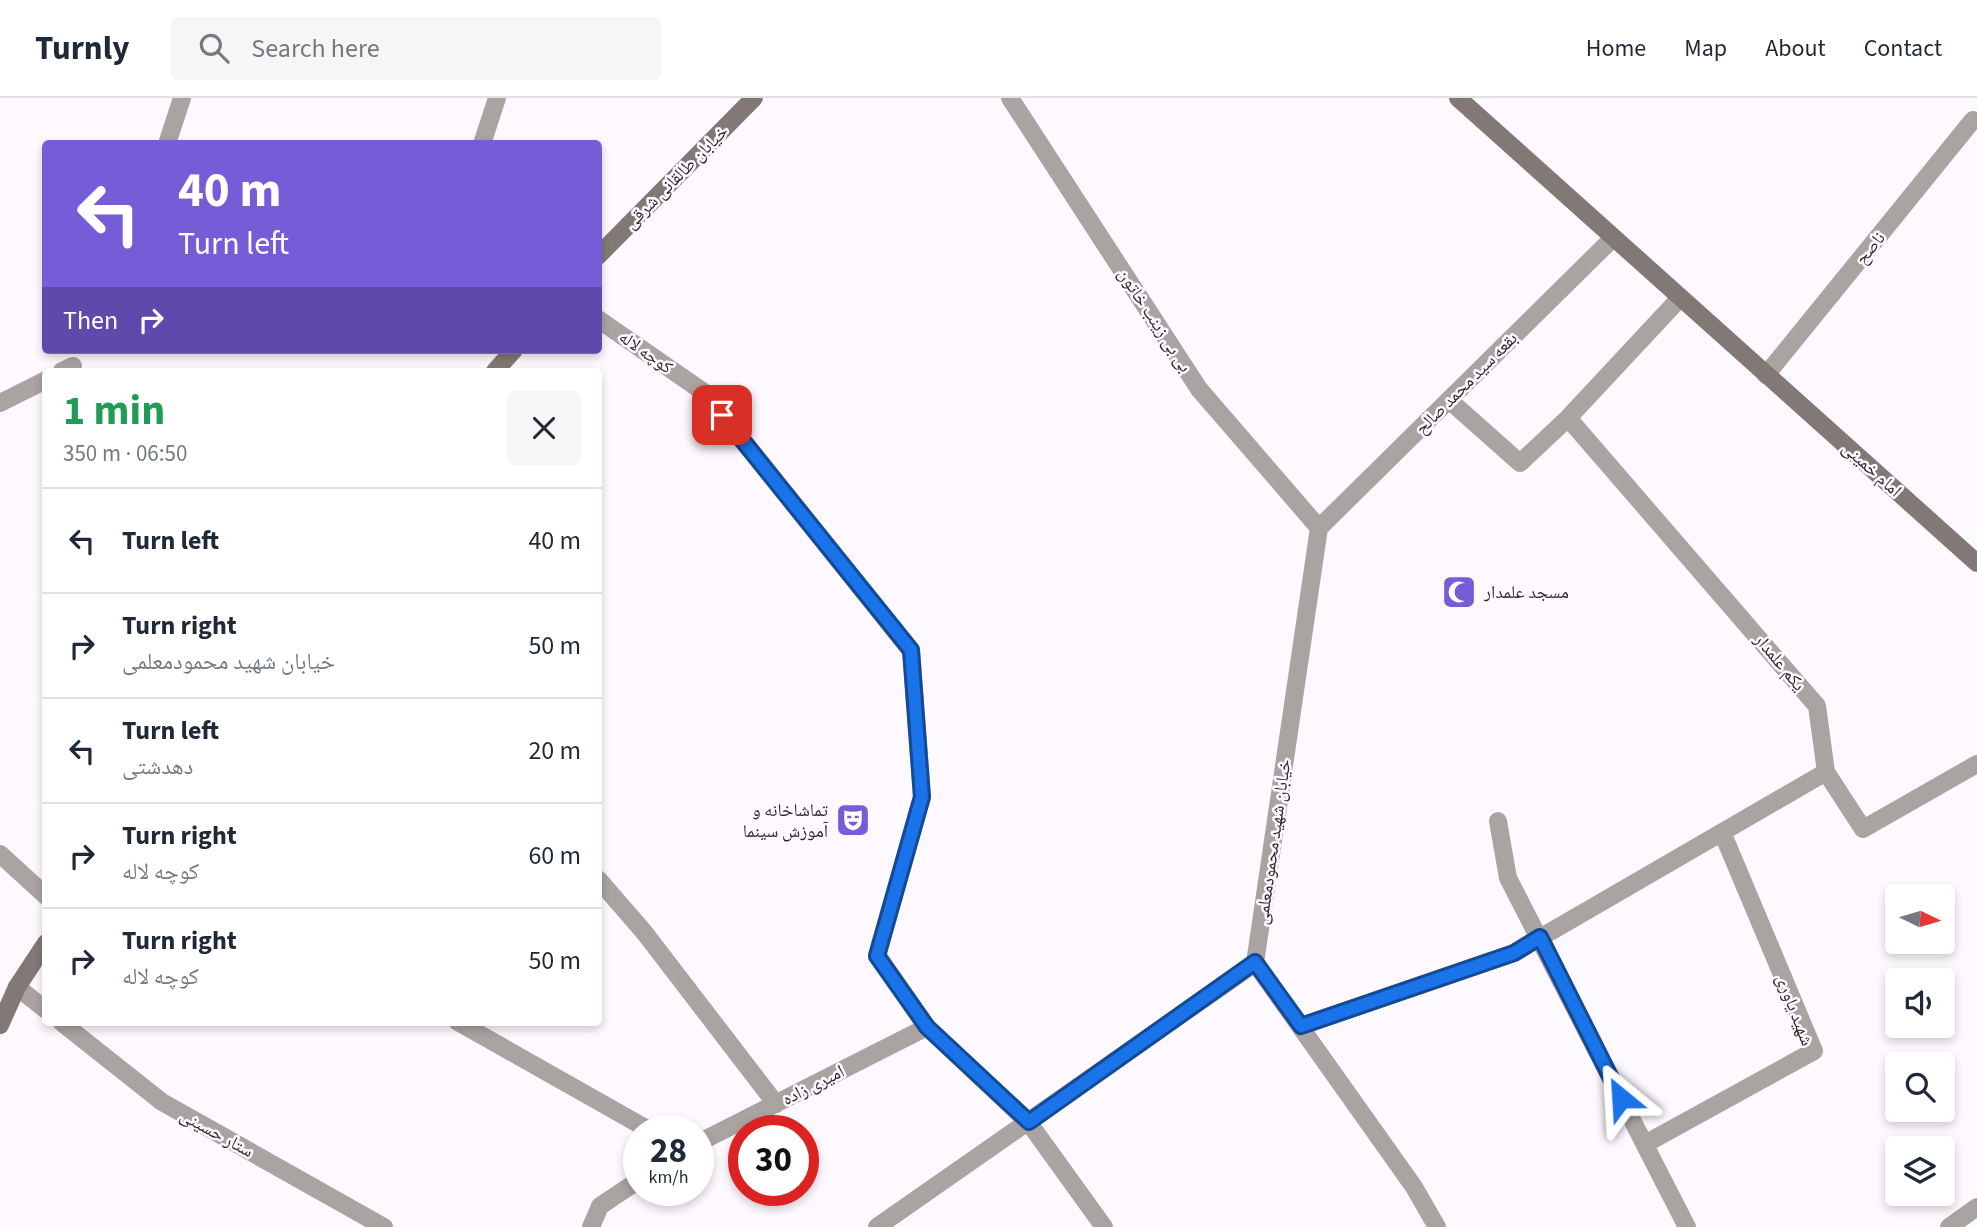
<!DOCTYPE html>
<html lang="en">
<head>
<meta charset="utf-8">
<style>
  body { margin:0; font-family:"Source Sans 3","Noto Naskh Arabic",sans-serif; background:#f6f6f7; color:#1f2937; height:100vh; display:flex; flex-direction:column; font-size:26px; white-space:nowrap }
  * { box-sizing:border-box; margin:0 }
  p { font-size:23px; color:#747a83 }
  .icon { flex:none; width:38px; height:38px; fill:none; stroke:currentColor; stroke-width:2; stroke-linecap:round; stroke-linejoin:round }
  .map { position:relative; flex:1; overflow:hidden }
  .details { position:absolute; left:42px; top:270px; width:560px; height:658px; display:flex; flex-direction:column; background:#fff; border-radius:7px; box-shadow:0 4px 10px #0003 }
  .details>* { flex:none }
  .guide { position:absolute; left:42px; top:42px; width:560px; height:214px; border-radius:7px; box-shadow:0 4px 10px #0003; background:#765dd7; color:#fff; overflow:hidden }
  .needle { width:46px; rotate:95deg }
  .buttons { position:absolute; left:1885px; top:786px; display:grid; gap:14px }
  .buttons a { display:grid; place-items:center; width:70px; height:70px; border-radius:7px; background:#fff; box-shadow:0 4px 10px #0003; font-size:35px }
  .speed { position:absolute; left:623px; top:1017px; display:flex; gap:14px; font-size:35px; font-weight:700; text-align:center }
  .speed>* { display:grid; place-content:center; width:91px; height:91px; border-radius:50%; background:#fff; box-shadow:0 4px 10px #0003; line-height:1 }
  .speed small { font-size:18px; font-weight:400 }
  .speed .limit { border:10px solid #d22; background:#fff; color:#111 }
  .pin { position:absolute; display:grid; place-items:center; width:60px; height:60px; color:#fff; margin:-30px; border-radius:14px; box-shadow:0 4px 10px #0006 }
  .me { position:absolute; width:77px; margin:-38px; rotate:333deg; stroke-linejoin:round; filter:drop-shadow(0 0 5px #0008) }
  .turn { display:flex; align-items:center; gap:24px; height:147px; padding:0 21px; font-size:32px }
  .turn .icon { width:91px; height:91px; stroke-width:2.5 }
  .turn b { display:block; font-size:49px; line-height:60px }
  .then { display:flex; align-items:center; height:66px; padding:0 21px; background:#0003; gap:14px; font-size:26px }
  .round { display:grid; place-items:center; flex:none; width:74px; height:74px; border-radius:7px; background:#f6f6f7 }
  .headline { display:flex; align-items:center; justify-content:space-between; height:119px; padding:0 21px }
  h1 { font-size:42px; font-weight:700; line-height:52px; color:#1e9e55 }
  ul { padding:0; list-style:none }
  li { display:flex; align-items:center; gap:21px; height:105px; padding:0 21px; border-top:2px solid #e0e1e3 }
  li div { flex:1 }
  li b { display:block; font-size:26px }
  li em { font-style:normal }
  header { display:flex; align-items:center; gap:42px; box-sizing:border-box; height:98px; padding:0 35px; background:#fff; border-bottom:2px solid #e0e1e3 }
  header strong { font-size:33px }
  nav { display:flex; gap:38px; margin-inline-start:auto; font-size:24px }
  .search { width:490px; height:63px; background:#f6f6f7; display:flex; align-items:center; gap:18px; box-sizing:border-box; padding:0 24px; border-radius:7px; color:#747a83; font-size:26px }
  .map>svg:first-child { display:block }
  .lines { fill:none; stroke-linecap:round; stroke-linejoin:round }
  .street { stroke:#a9a3a1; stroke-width:18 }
  .secondary { stroke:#827977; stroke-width:18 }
  .route-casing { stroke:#114b97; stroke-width:18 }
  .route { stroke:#1a73e8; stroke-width:12 }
  .labels { text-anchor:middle; stroke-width:5; stroke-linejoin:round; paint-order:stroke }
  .street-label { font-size:18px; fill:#2e2b2f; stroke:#fef8ff }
  .poi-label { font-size:18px; fill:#2e2b2f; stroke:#fef8ff; text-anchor:start }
</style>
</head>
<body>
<header>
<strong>Turnly</strong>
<div class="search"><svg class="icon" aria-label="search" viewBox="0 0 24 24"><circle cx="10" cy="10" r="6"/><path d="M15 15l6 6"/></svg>Search here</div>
<nav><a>Home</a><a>Map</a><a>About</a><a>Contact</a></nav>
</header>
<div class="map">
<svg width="1977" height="1129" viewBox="0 0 1977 1129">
  <rect width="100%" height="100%" fill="#fef8ff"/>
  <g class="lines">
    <path class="street" d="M1010 0 1199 291 1319 430
      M167 46 182 0
      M482 46 497 0
      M598 221 705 295 911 553 922 699 877 857 927 929 1029 1025 1104 1129
      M62 273 73 268
      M1766 277 1973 22
      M1449 302 1520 365 1568 320 1680 200
      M0 305 46 282
      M1568 320 1817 608 1826 674 1863 731 1977 666
      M1319 430 1255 865 1414 1089 1437 1129
      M1319 430 1613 140
      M1498 723 1508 780 1687 1129
      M0 756 46 798
      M598 781 644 834 776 1006
      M17 889 46 912
      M61 924 162 1004 384 1129
      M458 924 649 1032
      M1301 928 1514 855 1826 674
      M698 1045 927 929
      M1645 1046 1814 953 1722 734
      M591 1129 600 1108 639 1082
      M877 1129 1255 865
      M1949 1129 1977 1109"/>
    <path class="secondary" d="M1458 0 1977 465
      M598 158 754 0
      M495 273 514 252
      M0 927 17 889 46 845"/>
  </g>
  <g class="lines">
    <g class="route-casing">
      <path id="route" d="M722 317 911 552 922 699 877 858 927 929 1029 1024 1255 864 1301 928 1514 855 1540 839 1621 1000"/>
    </g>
    <use href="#route" class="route"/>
  </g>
  <defs>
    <g id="mosque-square" transform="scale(1.75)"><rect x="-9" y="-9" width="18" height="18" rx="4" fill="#765dd7" stroke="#fef8ff"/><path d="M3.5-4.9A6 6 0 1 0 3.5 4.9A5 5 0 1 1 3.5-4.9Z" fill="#fff"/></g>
    <g id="theatre-square" transform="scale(1.75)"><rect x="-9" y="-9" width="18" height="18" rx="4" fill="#765dd7" stroke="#fef8ff"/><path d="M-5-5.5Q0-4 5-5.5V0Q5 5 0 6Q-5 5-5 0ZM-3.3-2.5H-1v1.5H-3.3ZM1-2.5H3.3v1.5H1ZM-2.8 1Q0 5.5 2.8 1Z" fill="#fff"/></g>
  </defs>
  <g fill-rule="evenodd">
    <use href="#mosque-square" x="1459" y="494"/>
    <use href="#theatre-square" x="853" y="722"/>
  </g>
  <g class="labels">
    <g class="street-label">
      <text transform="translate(676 79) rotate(-45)" y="6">خیابان طالقانی شرقی</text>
      <text transform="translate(1870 150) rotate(-51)" y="6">ناصح</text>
      <text transform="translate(1155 222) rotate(57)" y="6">بی بی زینب خاتون</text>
      <text transform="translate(646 254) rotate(35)" y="6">کوچه لاله</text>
      <text transform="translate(1466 285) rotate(-45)" y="6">بقعه سید محمد صالح</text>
      <text transform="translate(1872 371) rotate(42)" y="6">امام خمینی</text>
      <text transform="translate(1780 564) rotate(50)" y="6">یکم علمدار</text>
      <text transform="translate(1273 744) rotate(-82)" y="6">خیابان شهید محمودمعلمی</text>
      <text transform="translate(1795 912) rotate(69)" y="6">شهید یاوری</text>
      <text transform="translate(813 987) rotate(-27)" y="6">امیری زاده</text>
      <text transform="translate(217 1035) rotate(29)" y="6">ستار حسینی</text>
    </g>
    <g class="poi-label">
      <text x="1484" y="500">مسجد علمدار</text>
      <text x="828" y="718" text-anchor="end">تماشاخانه و<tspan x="828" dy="21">آموزش سینما</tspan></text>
    </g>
  </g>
</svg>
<div class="buttons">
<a><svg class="needle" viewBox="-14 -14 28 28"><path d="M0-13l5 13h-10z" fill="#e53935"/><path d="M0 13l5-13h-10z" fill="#747a83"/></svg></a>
<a><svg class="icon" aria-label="sound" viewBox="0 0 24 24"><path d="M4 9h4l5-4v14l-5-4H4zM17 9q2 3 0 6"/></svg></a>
<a><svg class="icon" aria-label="search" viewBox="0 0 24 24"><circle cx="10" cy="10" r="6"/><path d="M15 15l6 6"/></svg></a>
<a><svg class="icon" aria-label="layers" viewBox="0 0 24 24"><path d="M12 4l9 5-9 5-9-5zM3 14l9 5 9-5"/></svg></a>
</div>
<div class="speed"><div>28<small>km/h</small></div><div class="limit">30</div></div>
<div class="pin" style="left:722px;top:317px;background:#d93025"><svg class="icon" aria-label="arrive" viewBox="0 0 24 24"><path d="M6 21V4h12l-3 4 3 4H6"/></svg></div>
<svg class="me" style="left:1621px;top:1000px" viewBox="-20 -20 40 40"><path d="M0-17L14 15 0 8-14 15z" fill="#1a73e8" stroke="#fff" stroke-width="4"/></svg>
<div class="guide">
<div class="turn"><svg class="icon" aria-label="left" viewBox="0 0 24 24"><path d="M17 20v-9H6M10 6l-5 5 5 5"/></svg><div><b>40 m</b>Turn left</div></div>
<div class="then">Then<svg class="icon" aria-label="right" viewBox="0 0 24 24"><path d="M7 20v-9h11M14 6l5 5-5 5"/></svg></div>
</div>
<section class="details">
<div class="headline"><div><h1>1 min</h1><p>350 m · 06:50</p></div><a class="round"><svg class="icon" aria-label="close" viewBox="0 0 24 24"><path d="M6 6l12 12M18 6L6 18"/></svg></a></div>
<ul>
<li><svg class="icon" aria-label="left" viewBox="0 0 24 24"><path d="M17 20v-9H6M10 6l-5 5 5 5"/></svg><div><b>Turn left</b></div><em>40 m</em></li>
<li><svg class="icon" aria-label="right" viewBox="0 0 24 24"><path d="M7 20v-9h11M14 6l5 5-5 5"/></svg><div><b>Turn right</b><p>خیابان شهید محمودمعلمی</p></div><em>50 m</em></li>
<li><svg class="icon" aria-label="left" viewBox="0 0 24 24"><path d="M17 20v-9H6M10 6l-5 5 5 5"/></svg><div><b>Turn left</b><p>دهدشتی</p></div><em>20 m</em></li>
<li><svg class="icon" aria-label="right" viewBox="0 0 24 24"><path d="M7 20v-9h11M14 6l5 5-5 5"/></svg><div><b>Turn right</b><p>کوچه لاله</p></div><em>60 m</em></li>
<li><svg class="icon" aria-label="right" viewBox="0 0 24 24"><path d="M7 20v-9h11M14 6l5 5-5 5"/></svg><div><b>Turn right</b><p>کوچه لاله</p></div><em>50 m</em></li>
</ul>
</section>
</div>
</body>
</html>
